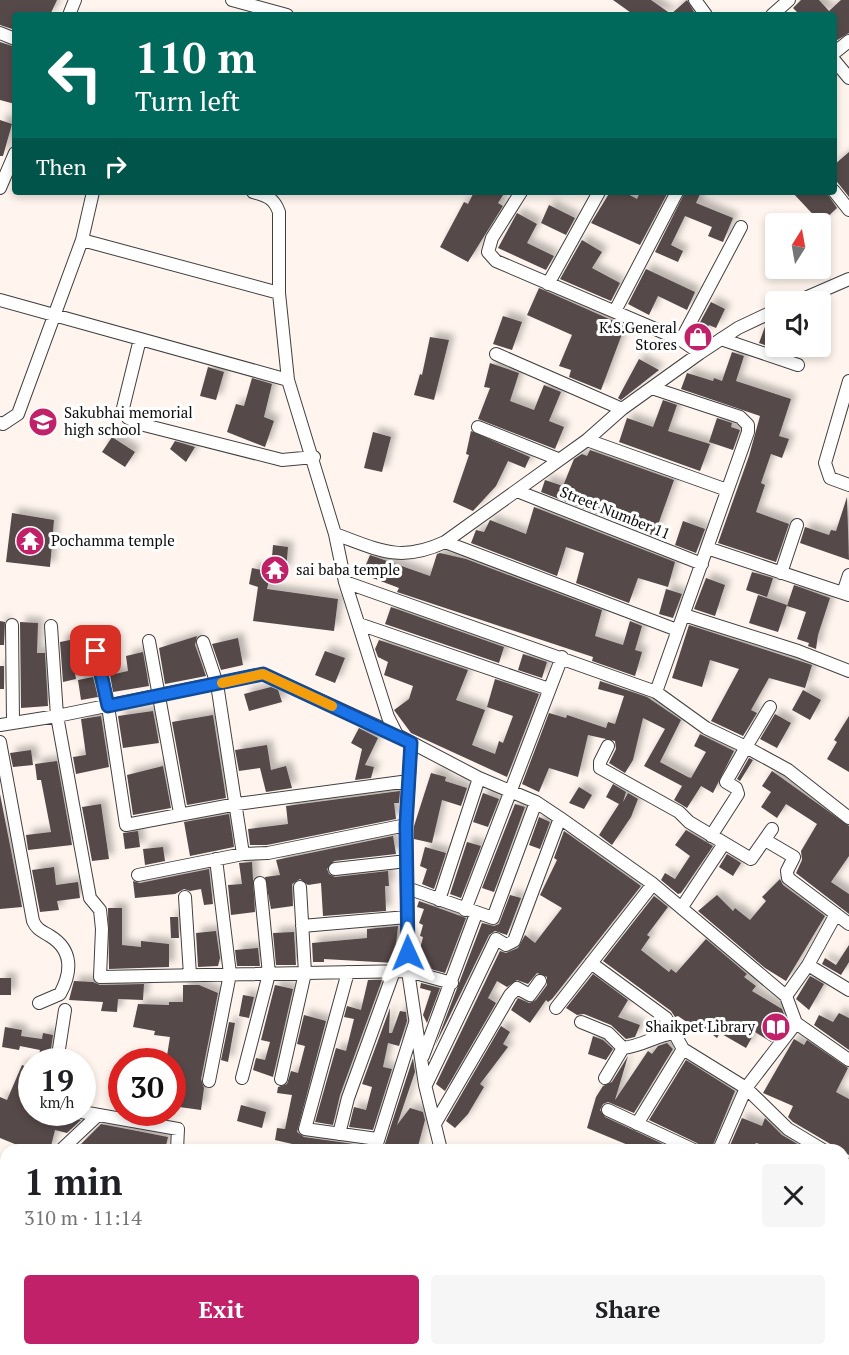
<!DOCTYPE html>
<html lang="en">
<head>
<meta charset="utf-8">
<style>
  body { margin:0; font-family:"PT Serif",serif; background:#f6f6f6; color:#202124; height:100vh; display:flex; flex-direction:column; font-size:22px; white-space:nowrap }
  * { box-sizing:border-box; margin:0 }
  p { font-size:20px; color:#757577 }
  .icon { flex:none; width:33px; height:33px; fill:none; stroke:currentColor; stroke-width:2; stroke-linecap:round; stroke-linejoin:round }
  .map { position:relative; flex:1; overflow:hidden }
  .drawer { position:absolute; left:0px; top:1144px; width:849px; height:212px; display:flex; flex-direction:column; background:#fff; border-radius:18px 18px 0 0; box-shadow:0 3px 9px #0003 }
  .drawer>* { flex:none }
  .banner { position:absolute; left:12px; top:12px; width:825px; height:183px; border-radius:6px; box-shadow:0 3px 9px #0003; background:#00695c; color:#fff; overflow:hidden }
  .needle { width:39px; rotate:11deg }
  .buttons { position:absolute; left:765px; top:213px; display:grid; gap:12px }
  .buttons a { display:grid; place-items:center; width:66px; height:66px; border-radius:6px; background:#fff; box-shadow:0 3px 9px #0003; font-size:30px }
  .speed { position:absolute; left:18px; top:1048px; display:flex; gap:12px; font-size:30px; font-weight:700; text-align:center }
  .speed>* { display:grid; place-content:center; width:78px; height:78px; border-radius:50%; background:#fff; box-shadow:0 3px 9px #0003; line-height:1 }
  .speed small { font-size:15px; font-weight:400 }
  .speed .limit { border:9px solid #d22; background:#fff; color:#111 }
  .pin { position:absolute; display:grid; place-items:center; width:51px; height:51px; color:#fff; margin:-26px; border-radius:12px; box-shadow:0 3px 9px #0006 }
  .me { position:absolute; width:66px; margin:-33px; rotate:359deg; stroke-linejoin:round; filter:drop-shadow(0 0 4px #0008) }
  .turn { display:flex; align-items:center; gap:21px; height:126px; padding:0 24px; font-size:27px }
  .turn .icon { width:78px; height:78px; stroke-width:2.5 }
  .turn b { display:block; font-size:42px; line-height:51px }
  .then { display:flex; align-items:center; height:57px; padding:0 24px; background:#0003; gap:12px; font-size:22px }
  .round { display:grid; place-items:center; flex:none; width:63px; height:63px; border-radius:6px; background:#f6f6f6 }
  .headline { display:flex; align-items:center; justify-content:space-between; height:102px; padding:0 24px }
  h1 { font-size:36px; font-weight:700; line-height:45px }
  .action { display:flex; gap:12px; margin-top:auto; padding:12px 24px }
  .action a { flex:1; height:69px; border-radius:6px; background:#c12169; color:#fff; font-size:24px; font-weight:700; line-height:69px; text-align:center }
  .action a+a { background:#f6f6f6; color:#202124 }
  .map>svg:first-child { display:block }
  .building { fill:#56494a; filter:url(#shadow) }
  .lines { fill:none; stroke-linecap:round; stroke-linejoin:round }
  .street-casing { stroke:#404040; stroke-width:14 }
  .secondary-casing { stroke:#2f2f2f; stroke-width:20 }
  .street { stroke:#fff; stroke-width:12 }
  .secondary { stroke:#ffd3a9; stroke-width:18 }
  .route-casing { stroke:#114b97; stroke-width:15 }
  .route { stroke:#1a73e8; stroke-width:10 }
  .slow { stroke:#f59e0b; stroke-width:10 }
  .labels { text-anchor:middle; stroke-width:6; stroke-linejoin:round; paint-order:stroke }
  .poi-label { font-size:15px; fill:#0d0d0d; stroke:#fff; text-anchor:start }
  .street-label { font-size:15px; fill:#0d0d0d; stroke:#fff }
</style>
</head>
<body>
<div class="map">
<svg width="849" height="1355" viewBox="0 0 849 1355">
  <defs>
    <filter id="shadow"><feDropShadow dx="5.5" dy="-5.5" stdDeviation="3" flood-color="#0004"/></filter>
  </defs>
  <rect width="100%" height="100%" fill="#fff5ee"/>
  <path class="building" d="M0 0H57L50 15H15V30L0 25Z
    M613 0H651L671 14 687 0 696 15H634Z
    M801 0H819L829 11 841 0H849V33L834 42V15H800L793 8Z
    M0 42 15 47V104L0 100Z
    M0 120 12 124 3 156H0Z
    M849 152V197L834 178V165Z
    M474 192H505L498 203 503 206 468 262 440 247 464 202 468 204Z
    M610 192H624L637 199 640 192H668L640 245 591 223Z
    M685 192H701L696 203 733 218 723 242 708 236 712 227 685 216 671 245 683 251 678 262 655 252Z
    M792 192H826L837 208 821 223Z
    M549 205 575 218 566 235 541 223Z
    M517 213 537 224 527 243 554 256 546 270 498 248Z
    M582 240 602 252 592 268 620 283 611 301 560 279Z
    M646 269 695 292 687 310 658 296 649 315 628 304Z
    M539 288 625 326 601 390 569 377 571 370 559 366 572 335 527 315Z
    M711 302 725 309 716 328 709 325 700 341 692 337Z
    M503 316 522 322 512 350 493 344Z
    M773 320 776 321V349L759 343 766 324Z
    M430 337 449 340 434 400 414 395 420 374 422 375Z
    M782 346H800L796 356 781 351Z
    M732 352 744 356 736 381 791 399 779 436 789 439 782 458 771 454 761 483 765 485 756 512 789 524 776 562 718 543 749 456 760 416 681 389 687 373 713 381 714 378 722 381Z
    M639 359 659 370 621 400 618 398Z
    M490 363 519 373 510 401 534 410 544 385 561 392 549 421 564 427 555 449 478 419 490 388 484 387Z
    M208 367 224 372 216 400 200 396Z
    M252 378 272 384 264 417 274 421 265 447 227 432 236 404 244 406Z
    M663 400 677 405 668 431 710 444 700 471 619 442 627 418 653 427Z
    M717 418 732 423 731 427 740 430 733 450 709 442Z
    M471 431 530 457 525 468 508 461 496 486 473 511 453 502 469 455 466 454Z
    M373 432 391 437 382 472 364 468Z
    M112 437 135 452 125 467 102 452Z
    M175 441 195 447 186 462 170 449Z
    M590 450 674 480 654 536 541 492 545 480 563 486 574 459 582 454 587 456Z
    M847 497 849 560 800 543 805 527 829 535 831 530 836 531Z
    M534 507 675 562 668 587 638 578 629 603 576 583 584 553 566 547 557 576 471 543 476 530 484 532 490 520 526 534Z
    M12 513 54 520 50 567 6 562Z
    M683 521 705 529 696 553 675 545Z
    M273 545 288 547 286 571 271 569Z
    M440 553 466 559 602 610 595 636 623 645 630 621 642 626 635 650 642 652 635 676 592 661 593 657 397 592 399 588 362 574 370 555 430 576 437 554Z
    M252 568 271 572 267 589 338 599 334 631 253 621 258 587 249 584Z
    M752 572 773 578 767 597 746 590Z
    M706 578 725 585 715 616 694 609Z
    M794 585 830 598 818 635 816 649 808 646 809 643 797 639 806 612 787 606Z
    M666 589 682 594 673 618 659 614Z
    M758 595 787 605 778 632 749 623Z
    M391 607 504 647 499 663 385 624Z
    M0 621 5 622 4 645H0Z
    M20 622 38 623 37 653H45L48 706 21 708Z
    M689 625 812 665 805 688 769 678 751 710 757 713 743 736 711 721 739 669 710 660 702 687 672 678Z
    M197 636 195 645 206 676 165 684 159 648Z
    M238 638 243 665 221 670 212 644Z
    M70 640 76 679 63 682 60 642Z
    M379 640 468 670 456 700 485 710 472 745 495 754 499 741 503 743 513 716 487 707 495 679 539 694 507 777 411 733 394 710 409 699 413 686 384 675 388 662 378 657 375 649Z
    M325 651 345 658 335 683 315 675Z
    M143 652 149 686 113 692 110 675 128 671 126 656Z
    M523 654 547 662 542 678 518 670Z
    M0 666H4V689H0Z
    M93 677 98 697 81 700 78 680Z
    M600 681 647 697 681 720 660 762 688 777 691 778 706 752 694 746 700 734 734 751 713 793 701 786 687 808 674 800 682 786 644 766 665 729 643 718 633 760 625 773 609 763 616 749 615 741 588 735 578 777 549 768 539 792 522 784 549 713 566 718 567 715 606 728 608 722 615 724 624 696 598 689Z
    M271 687 278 690 282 702 249 711 244 694Z
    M803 690 821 700 810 720 792 710Z
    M153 711 159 743 123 748 118 716Z
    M775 714 791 723 777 748 760 739Z
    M213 715 226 798 187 805 172 722Z
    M101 716 109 767 76 774 73 757 86 755 81 719Z
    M849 716V772L827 759 837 742 834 740Z
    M359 728 378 738 365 765 374 767 371 778 355 780 362 749 351 743Z
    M267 745 271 770 286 766 292 788 266 792 260 768 239 771 235 750Z
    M31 750 33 765 13 767 10 753Z
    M749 758 753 760 740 781 737 779Z
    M57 761 72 845 28 850 26 835 51 832 41 780H37L35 764Z
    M163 766 171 808 133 815 127 775Z
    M772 771 849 826V856L831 882 849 894V914L796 873 802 860 801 851 817 824 786 804 777 818 761 807 771 792 762 786Z
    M431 773 446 777 445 781 467 788 461 806 442 800 432 843 414 839V826Z
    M613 784 626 792 623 802 628 793 638 799 631 817 612 845 599 835 619 804 606 797Z
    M579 787 592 795 584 809 569 803Z
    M400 791 399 803H394L396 819 267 845H250L248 829 288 824 286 806Z
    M483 793 499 799 488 827 473 822Z
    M0 794 22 907 0 909Z
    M101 804 109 859 92 861 82 807Z
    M515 804 525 807 494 892 482 888Z
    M229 814 234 847 190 856 184 822Z
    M539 817 550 822 540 849 529 845Z
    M686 830 713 846 681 893 678 894 661 880 665 873 675 879 690 856 675 845Z
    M138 831 140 847 125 849 123 833Z
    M564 831 641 886 552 999 548 1002 546 1000 530 1023 511 1010 518 998 529 1003 536 1000 547 985V977L537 973 528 984 517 980 507 987 497 981 488 998 496 1003 445 1091 436 1084 500 951 506 953 518 948 525 935 535 943 562 908 540 895 557 860 554 858Z
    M393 836 396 854 334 861 327 869 329 874 335 877 388 871 389 886H385L386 911 323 916 321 883 308 885 300 879 292 884 293 906 271 909 265 877 280 875 276 860Z
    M467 842 481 846 461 898 450 894Z
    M163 847 165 861 145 865 143 849Z
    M425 847 446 853 434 889 422 884 427 869 420 866Z
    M727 854 741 863 733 876 719 867Z
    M252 862 255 912 231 915 228 885 242 884 239 863Z
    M54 867 56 885 78 882 80 898 57 901 59 910 40 912 32 870Z
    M209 869 213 904 204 905 201 889 190 891 184 889 175 894 135 898 133 881 140 883Z
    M780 879 783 885 825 916 786 981 765 968 698 911 717 895 733 911 735 908 750 920 766 901 762 897Z
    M510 895 521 898 507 935 495 931 489 935 435 1046 482 923 494 926 499 924Z
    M654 896 668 907 647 935 650 937 641 950 669 972 671 969 676 973 706 939 747 974 744 977 756 986 752 991 782 1009 787 1022 771 1042 755 1032 746 1048 720 1033 717 1038 697 1023 694 1027 678 1016 675 1017 671 1011 603 961Z
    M419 901 466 918 445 973 416 965 423 937 420 936 423 925 419 923 424 909 417 907Z
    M108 908H122V945L141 947V941L169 944V967L109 969Z
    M170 917H178L179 938H171Z
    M398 926 394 963 324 959V962H313L312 943 367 938V929Z
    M216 931 220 958 218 966 198 967 196 933Z
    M294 932 296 965H276L273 933Z
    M849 945V962L841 975 822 964 825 958 836 965Z
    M258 948 260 966H237L235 950Z
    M593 974 628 1000 618 1017 640 1025 635 1037 626 1039 611 1025 584 1014 577 1015 566 1008Z
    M810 976 824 984 809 1010 796 999Z
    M0 978H11V995H0Z
    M368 980H382L340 1095 333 1125 315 1122 336 1048 346 1051 354 1019 344 1017 347 1006 361 1010Z
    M74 981 93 982 100 985 144 984 143 1000 118 999 117 1012 101 1011 103 1002 69 1000Z
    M421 983 440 988 427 1023 423 1015 431 991 420 988Z
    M183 985H199L218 993 201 1079 204 1088 201 1110 172 1106V1062H166L170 1037 154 1035 155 1031 133 1027 138 1004 169 1005V1002H183Z
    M275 985 293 989 273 1077 253 1070 256 1058 265 1060 270 1042 261 1040Z
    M243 995 254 997 249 1018 239 1016Z
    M390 1008 389 1033H392L400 1011 406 1012 407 1021 399 1046 388 1043 383 1067 392 1069 373 1130 349 1127 354 1107 366 1110 372 1087 362 1084Z
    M839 1013 849 1018V1050L814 1025 819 1015 833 1022Z
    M304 1015 326 1021 297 1132 304 1137 368 1146 367 1150H318L275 1140 277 1128 285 1129 292 1095 277 1093 278 1087 287 1084 291 1071 298 1073 305 1046 297 1044Z
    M229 1022 235 1023 228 1062 221 1060Z
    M501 1026 510 1032 503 1044 508 1047 480 1084 484 1087 468 1114 455 1128 446 1121Z
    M5 1027 22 1030 21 1036 42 1039 43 1033 53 1035 49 1062H38L40 1050 20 1046 19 1050 2 1047Z
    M593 1036 603 1040 613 1049 606 1060 588 1054Z
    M794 1039 804 1045 807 1040 848 1068 836 1092 849 1099V1155L793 1122 788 1117 793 1106 763 1093Z
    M667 1043 673 1049 634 1113 608 1102 603 1104 600 1110 605 1117 676 1150H626L628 1145 587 1128 596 1097 603 1086 612 1082 628 1056 615 1100 648 1051 652 1054 658 1046Z
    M413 1058 415 1072 397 1125 410 1108 423 1112 425 1120 417 1150H383Z
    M686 1060 735 1091 711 1150H702L697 1143 649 1120Z
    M22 1065 32 1069V1087L26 1098 32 1100V1113H65L81 1120 67 1133 55 1130 50 1150H20L22 1147 0 1138V1097L7 1100Z
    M241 1105 266 1112 262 1128 237 1121Z
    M742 1118 762 1126 765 1118 782 1135 808 1150H780L756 1143 750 1150H728Z
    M101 1124 168 1137 165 1150H95L78 1147Z"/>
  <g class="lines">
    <g class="street-casing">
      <path id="street" d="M232 0 287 15
        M695 0 706 15
        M69 15 75 0
        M772 15 789 0
        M0 33 15 39
        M834 53 849 41
        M834 60 849 78
        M0 188 15 153
        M834 191 849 210
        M93 192 82 240 279 293
        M253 192C267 196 274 198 279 212V293L288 380 335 534
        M521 192 492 238 488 252 496 261 681 340 700 353
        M548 284 599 192
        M0 300 288 380
        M796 302 849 279
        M776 310 738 328 700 353 622 409 587 440 445 542C400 563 379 550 335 534L345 582 388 717 397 735 479 778 536 802 560 818 653 884 786 996 796 1023 849 1060
        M615 311 677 192
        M140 339 123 408 128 418 140 424 282 460 314 457
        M721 339 798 365
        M681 340 741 227
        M496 354 622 409
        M849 381 825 463 830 478 849 485
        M0 423 3 424 18 414 82 240
        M478 427 558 459
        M587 440 727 490
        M517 491 702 564
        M445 542 677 630
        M707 548 849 595
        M781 573 797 525
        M345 582 656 692 748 432V425L740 417 652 388
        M843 593 849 575
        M684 615 798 651 849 671
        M359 624 549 689
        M12 625 13 722
        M51 626 57 716 90 898 100 910 102 929 100 977 408 971 452 983
        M149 641 180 813
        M203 642 217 684 243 854
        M96 651 108 706 126 825 237 804 409 781
        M656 692 706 728 746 747 726 782 736 788 738 794 711 836
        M770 707 746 747 788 770 849 818
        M0 725 57 716 263 674 397 735
        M0 742 33 921C37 930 42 931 50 936 73 950 72 972 60 994L39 1003
        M411 743 406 825 408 971 425 1085 441 1150
        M608 746 600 762V768L679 812 689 822 751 859 772 829
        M765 840 794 857 787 871 788 878 849 924
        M335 869 407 861
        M138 875 243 854 268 853 406 825
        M407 888 493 918 536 802
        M185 897 190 975
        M439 900 479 778
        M682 907 723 845
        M465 910 562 657
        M302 926 407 917
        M591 963 666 1018 683 1049 746 1088 788 1129 823 1150
        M808 965 849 990
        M348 972 305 1129 377 1139
        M786 996 808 965 836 914
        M556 1008 653 884
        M581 1022 608 1033 623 1048
        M623 1048C642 1046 655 1036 673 1033
        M423 1056 476 914
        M57 1062 65 1010
        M242 1078 269 974 260 883
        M605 1078 623 1048
        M281 1079 305 973 300 887
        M209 1081 230 974 216 859
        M426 1085 496 939 506 945 514 941 560 818
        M608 1110 694 1150
        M82 1112 178 1129 177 1150
        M436 1122 510 995 517 988 530 995 540 981
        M637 1124 683 1049
        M339 1134 348 1098 394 971
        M61 1150 97 1116
        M375 1150 415 1023
        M719 1150 746 1088 796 1023
        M843 1163 849 1166
        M843 1193 849 1196
        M0 1208 6 1202
        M845 1235 849 1228
        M0 1244H6
        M0 1293 6 1296
        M108 1350 121 1355
        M247 1350 248 1355
        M290 1350 291 1355
        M363 1350 367 1355
        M475 1350V1355
        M202 1355 203 1350
        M632 1355 634 1350"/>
    </g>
    <g class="secondary-casing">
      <path id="secondary" d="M843 1306 849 1302
        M769 1355 777 1350"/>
    </g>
    <use href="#street" class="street"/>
    <use href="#secondary" class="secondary"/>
  </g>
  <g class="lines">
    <g class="route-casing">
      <path id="route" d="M96 651 108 706 263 674 411 743 406 825 408 953"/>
    </g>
    <use href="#route" class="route"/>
    <path class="slow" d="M222 683 263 674 332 706"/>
  </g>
  <defs>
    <g id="shop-disc" transform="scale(1.5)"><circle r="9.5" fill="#c12169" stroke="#fff"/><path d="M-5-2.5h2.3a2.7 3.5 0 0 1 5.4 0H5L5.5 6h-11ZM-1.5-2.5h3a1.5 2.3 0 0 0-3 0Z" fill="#fff"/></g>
    <g id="school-disc" transform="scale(1.5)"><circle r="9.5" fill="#c12169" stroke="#fff"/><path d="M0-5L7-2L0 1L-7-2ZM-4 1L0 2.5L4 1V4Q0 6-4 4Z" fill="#fff"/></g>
    <g id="temple-disc" transform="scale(1.5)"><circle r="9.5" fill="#c12169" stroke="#fff"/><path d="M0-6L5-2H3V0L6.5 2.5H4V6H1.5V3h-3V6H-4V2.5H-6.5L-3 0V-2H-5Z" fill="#fff"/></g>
    <g id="library-disc" transform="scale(1.5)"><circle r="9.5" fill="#c12169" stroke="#fff"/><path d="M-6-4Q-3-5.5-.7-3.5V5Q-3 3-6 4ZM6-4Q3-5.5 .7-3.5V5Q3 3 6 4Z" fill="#fff"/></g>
  </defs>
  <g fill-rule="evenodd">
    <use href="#shop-disc" x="698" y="337"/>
    <use href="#school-disc" x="43" y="422"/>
    <use href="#temple-disc" x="30" y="541"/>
    <use href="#temple-disc" x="275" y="570"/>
    <use href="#library-disc" x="776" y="1027"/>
  </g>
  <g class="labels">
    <g class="poi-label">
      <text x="677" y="333" text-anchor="end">K.S.General<tspan x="677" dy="17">Stores</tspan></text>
      <text x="64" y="418">Sakubhai memorial<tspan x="64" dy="17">high school</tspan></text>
      <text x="51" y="546">Pochamma temple</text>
      <text x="296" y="575">sai baba temple</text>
      <text x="755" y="1032" text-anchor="end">Shaikpet Library</text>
    </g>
    <g class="street-label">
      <text transform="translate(615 513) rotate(22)" y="5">Street Number 11</text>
    </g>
  </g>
</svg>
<div class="buttons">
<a><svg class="needle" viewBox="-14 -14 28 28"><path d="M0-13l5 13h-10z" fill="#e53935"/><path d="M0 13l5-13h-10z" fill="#757577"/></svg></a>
<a><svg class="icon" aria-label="sound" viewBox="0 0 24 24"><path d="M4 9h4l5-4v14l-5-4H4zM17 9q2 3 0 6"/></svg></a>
</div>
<div class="speed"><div>19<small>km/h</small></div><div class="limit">30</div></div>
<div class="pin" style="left:96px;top:651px;background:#d93025"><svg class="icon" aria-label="arrive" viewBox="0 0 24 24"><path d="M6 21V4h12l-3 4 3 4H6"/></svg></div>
<svg class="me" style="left:408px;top:953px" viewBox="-20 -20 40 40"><path d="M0-17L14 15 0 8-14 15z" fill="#1a73e8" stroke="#fff" stroke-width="4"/></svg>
<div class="banner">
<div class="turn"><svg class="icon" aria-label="left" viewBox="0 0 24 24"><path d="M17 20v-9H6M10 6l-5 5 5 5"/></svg><div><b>110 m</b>Turn left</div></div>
<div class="then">Then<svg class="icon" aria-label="right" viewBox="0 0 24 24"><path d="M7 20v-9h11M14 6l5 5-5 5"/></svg></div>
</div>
<section class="drawer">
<div class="headline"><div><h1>1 min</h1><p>310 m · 11:14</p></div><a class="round"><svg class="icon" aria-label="close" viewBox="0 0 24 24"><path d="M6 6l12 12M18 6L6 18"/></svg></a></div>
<div class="action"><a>Exit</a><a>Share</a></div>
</section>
</div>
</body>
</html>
